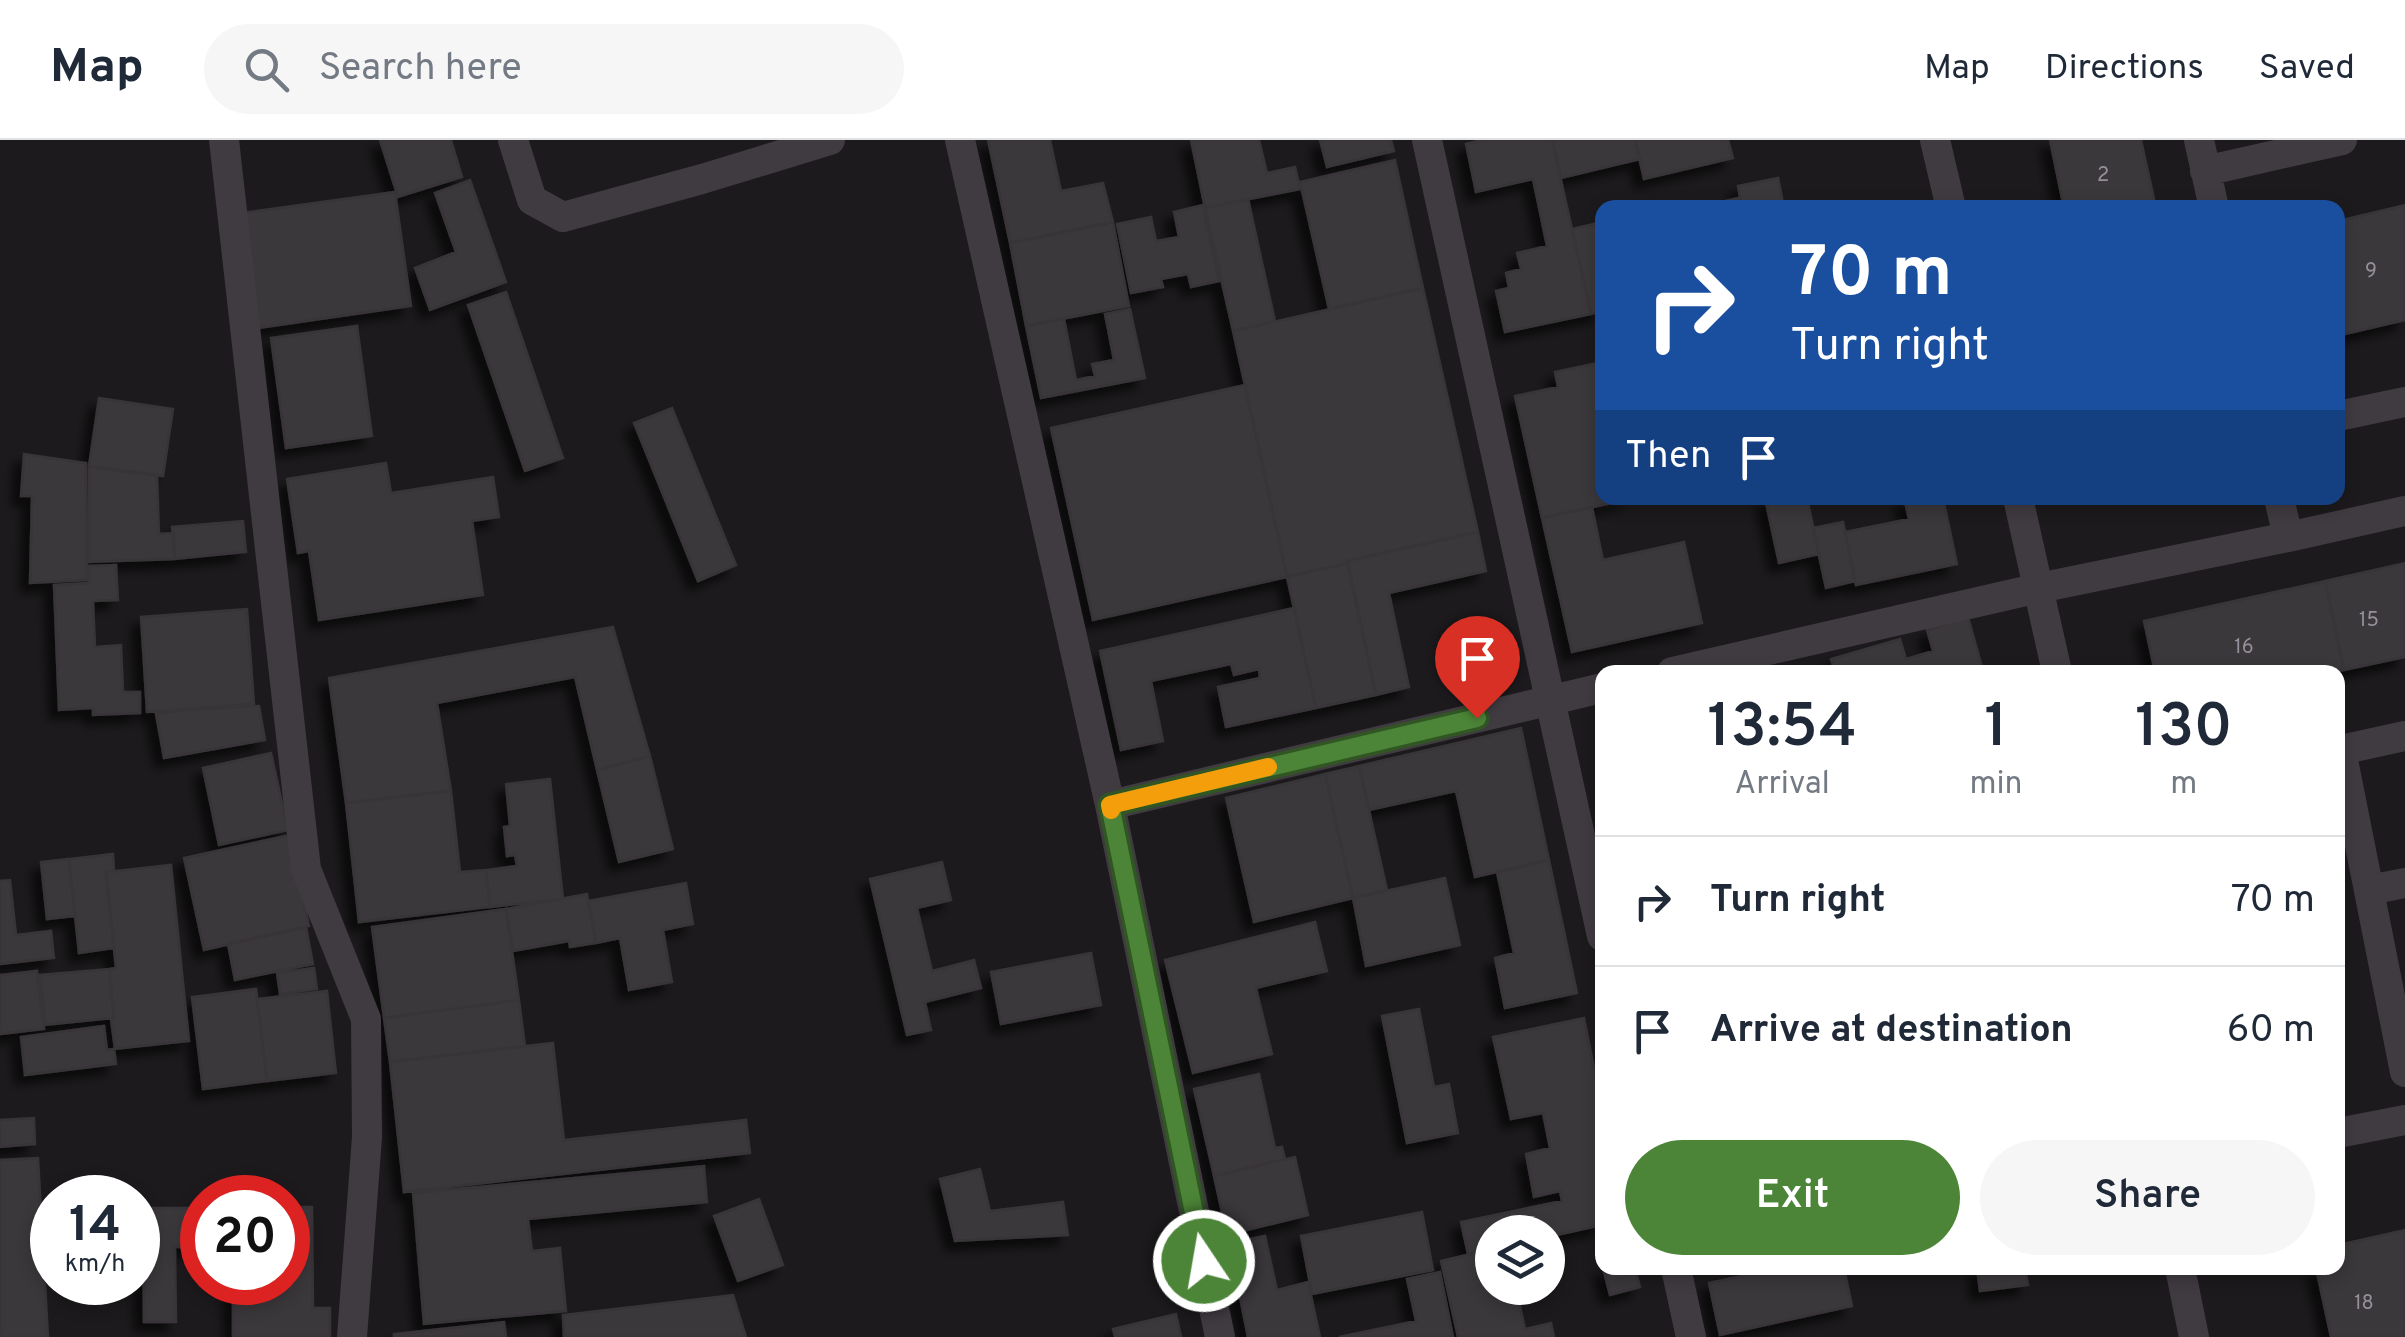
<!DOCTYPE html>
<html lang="en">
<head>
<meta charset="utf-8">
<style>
  body { margin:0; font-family:Overpass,sans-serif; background:#f6f6f7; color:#1f2937; height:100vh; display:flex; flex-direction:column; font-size:38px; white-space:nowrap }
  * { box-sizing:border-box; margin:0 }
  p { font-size:32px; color:#747a83 }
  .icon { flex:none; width:55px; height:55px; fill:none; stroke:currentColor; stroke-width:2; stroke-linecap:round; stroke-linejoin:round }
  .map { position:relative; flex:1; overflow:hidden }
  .side { position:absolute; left:1595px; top:525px; width:750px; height:610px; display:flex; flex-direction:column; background:#fff; border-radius:20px; box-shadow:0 5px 15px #0003 }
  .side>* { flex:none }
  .banner { position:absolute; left:1595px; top:60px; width:750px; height:305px; border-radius:20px; box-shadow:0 5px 15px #0003; background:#1a4fa0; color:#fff; overflow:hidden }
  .fabs { position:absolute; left:1475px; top:1075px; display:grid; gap:20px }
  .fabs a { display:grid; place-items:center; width:90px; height:90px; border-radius:50%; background:#fff; box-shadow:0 5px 15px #0003; font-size:50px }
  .speed { position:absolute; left:30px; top:1035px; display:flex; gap:20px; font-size:50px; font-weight:700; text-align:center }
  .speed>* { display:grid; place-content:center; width:130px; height:130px; border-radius:50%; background:#fff; box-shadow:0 5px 15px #0003; line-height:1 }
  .speed small { font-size:25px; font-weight:400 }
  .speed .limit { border:15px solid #d22; background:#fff; color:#111 }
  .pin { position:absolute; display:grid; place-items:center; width:85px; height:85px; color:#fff; margin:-102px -42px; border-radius:50% 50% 50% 0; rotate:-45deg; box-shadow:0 0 10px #0007 }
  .pin .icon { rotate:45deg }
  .me { position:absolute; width:110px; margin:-55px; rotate:348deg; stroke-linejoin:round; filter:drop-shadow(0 0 8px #0008) }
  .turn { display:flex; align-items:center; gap:35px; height:210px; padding:0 30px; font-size:45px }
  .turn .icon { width:130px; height:130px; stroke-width:2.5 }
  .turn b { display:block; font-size:70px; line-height:85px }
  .then { display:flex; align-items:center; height:95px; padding:0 30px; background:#0003; gap:20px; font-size:38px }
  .eta { display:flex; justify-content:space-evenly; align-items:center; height:170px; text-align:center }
  .eta b { font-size:60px; font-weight:600; line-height:70px }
  .action { display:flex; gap:20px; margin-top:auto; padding:20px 30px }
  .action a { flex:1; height:115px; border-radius:60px; background:#4c8537; color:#fff; font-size:40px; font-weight:600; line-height:115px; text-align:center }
  .action a+a { background:#f6f6f7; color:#1f2937 }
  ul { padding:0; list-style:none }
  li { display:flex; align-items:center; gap:30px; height:130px; padding:0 30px; border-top:2px solid #e0e1e3 }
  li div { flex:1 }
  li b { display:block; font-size:38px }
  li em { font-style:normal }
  header { display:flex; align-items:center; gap:60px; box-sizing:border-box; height:140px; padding:0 50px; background:#fff; border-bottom:2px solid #e0e1e3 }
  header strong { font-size:48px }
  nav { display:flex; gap:55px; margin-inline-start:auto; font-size:35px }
  .search { width:700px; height:90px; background:#f6f6f7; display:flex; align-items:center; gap:25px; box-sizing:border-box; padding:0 35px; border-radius:55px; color:#747a83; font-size:38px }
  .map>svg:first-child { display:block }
  .building { fill:#3b373b; stroke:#383438; stroke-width:2.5; filter:url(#shadow) }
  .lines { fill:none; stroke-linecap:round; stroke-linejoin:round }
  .minor { stroke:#403b41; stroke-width:30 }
  .route-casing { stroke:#315624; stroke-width:25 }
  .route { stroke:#4c8537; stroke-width:18 }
  .slow { stroke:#f59e0b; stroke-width:18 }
  .labels { text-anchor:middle; stroke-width:8; stroke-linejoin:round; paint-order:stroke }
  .number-label { font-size:20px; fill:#978f9c }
</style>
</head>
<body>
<header>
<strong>Map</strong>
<div class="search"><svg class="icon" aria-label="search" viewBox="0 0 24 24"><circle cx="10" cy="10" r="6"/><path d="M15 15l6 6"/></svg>Search here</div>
<nav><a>Map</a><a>Directions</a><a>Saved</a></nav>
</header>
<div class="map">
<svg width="2405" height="1197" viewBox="0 0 2405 1197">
  <defs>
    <filter id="shadow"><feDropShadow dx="-9" dy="9" stdDeviation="5" flood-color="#0009"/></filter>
  </defs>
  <rect width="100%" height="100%" fill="#1c1a1c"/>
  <path class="building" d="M380 0H451L462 37 398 57Z
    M988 0H1050L1061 51 1103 43 1113 82 1010 103Z
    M1191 0H1259L1267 33 1295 27 1300 49 1205 68Z
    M1320 0H1391L1394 11 1327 27Z
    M1481 0H1552L1591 174 1505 192 1496 151 1509 148 1506 133 1521 129 1517 113 1547 106 1533 39 1476 52 1466 4Z
    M1552 0H1635L1640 19 1561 38Z
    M1635 0H1728L1733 18 1644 39Z
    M2050 0H2141L2156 68H2064Z
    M1395 20 1423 148 1329 169 1300 42Z
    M1778 38 1784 68H1742L1738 46Z
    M470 40 506 142 430 170 415 128 456 112 435 53Z
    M395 52 411 166 258 188 242 73Z
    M1738 58 1740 68H1695Z
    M1248 59 1275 181 1233 191 1205 68Z
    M1203 65 1219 141 1191 147 1188 134 1161 139 1163 147 1131 153 1117 84 1151 77 1156 101 1179 97 1174 72Z
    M2405 65V180L2341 195 2338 179V81Z
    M1113 82 1129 166 1026 186 1010 103Z
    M1602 82V171L1591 174 1572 89Z
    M1423 148 1478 392 1347 421 1348 423 1287 437 1233 191Z
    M506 152 563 318 525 331 468 165Z
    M1130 169 1145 238 1041 258 1026 186 1064 179 1076 240 1095 236 1092 224 1114 220 1105 174Z
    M357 186 372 296 286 308 271 198Z
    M1602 222V358H1635L1542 378 1515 256 1558 247 1555 232Z
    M1245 245 1287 437 1093 480 1051 288Z
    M99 258 173 269 163 336 89 326Z
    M672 268 736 425 698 441 634 283Z
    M24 314 86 323 87 440 30 443 32 356H21Z
    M386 323 391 353 493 337 499 377 472 381 483 455 319 480 309 411 298 413 287 339Z
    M89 326 157 336 159 394 173 393 175 419 89 422Z
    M1765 358H1807L1819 414 1779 423Z
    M1904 358H1943L1957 424 1856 445 1845 392 1909 379Z
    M1592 367 1603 420 1684 402 1702 483 1572 512 1542 378Z
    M243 381 246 412 175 419 172 387Z
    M1843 382 1855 441 1826 448 1813 388Z
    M1478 392 1486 431 1389 453 1409 547 1376 555 1347 421Z
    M1348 423 1376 555 1316 568 1287 437Z
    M2405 423V517L2344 530 2325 441Z
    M116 425 118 460 93 461 95 507 121 505 123 552H140V573L93 575V568L59 570 54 445 89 443 88 426Z
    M2325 441 2344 530 2333 532H2155L2144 481Z
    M1294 468 1316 568 1226 587 1218 547 1260 538 1259 529 1234 535 1231 524 1151 541 1163 601 1121 610 1100 511Z
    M247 469 254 564 147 572 141 477Z
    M1968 477 1982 527 1970 530 1971 532H1835L1831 519 1900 499 1906 519 1933 511 1927 490Z
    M613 487 650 616 597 630 575 537 437 563 451 651 346 663 329 538Z
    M259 566 265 600 164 618 156 574 181 570Z
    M1521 588 1549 720 1475 737 1456 651 1369 670 1359 626Z
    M271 613 288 690 219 705 203 628Z
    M650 616 673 709 619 722 597 630Z
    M1359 626 1387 750 1353 758 1325 634Z
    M1325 634 1353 758 1254 782 1226 658Z
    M550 639 563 759 490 767 486 730 517 726 515 715 507 716 504 687 510 686 506 644Z
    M451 651 460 732 486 730 490 767 359 782 346 663Z
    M290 695 309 786 204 810 184 718Z
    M113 714 114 731 106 732 114 808 79 813 69 719Z
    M69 719 75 776 47 779 41 722Z
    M1549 720 1577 853 1505 868 1495 818 1514 813 1497 732Z
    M942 722 951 760 917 768 932 831 974 820 981 848 925 862 931 890 907 895 870 739Z
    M171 725 189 901 115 909 111 879 114 878 109 829 116 828 106 732Z
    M1445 738 1460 805 1366 826 1353 758Z
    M10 740 16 795 51 791 54 818 0 824V741Z
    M686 743 693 784 663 790 672 842 629 850 620 798 596 803 588 761Z
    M587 754 596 803 570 807 569 801 513 811 506 769Z
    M506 769 519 860 384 878 372 787Z
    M1315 782 1327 831 1256 848 1272 914 1193 933 1165 820Z
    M306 787 313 824 235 840 228 804Z
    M1091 813 1101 865 1001 884 991 832Z
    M314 828 317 849 280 854 277 833Z
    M109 829 114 878 45 885 40 835Z
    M37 831 44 889 0 894V835Z
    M256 849 267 941 203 949 192 857Z
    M327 851 336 933 267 941 257 859Z
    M519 860 525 906 390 922 384 878Z
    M1419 869 1434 947 1449 944 1458 993 1407 1003 1382 876Z
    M1584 878 1602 968V1085L1548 1097V1092H1492V1109L1468 1114 1461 1082 1562 1061 1560 1051 1534 1057 1526 1014 1550 1008 1543 973 1511 979 1493 897Z
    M104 886 107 910 114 909 116 924 25 935 21 897Z
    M553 903 564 1000 746 980 750 1013 404 1052 390 922Z
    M1259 934 1275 1008 1282 1007 1285 1019 1214 1036 1194 949Z
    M34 978 35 1004 0 1007V980Z
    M1295 1017 1308 1075 1227 1095 1214 1036Z
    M38 1018 48 1197H0V1020Z
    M704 1026 707 1062 528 1079 532 1111 560 1108 566 1171 424 1184 413 1053Z
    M980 1029 990 1071 1063 1062 1068 1095 955 1101 940 1039Z
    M759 1059 783 1125 738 1141 714 1076Z
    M288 1067H312L313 1168H330V1197H233V1142H288Z
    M143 1068H202V1107H175L176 1182H144Z
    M1422 1072 1433 1130 1312 1154 1301 1096Z
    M2405 1090V1197H2331L2316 1128H2338V1105Z
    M1265 1096 1277 1150 1308 1142 1320 1197H1248L1229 1103Z
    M1492 1109V1148H1516L1525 1189 1551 1183 1554 1197H1458L1441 1121Z
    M1603 1128H1635L1640 1147 1610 1155Z
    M1755 1128H1844L1852 1166 1720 1195 1709 1143 1756 1133Z
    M1977 1128H2025L2028 1145 1980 1151Z
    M1440 1132 1453 1197H1339L1416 1181 1407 1139Z
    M733 1155 746 1197H564L563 1175Z
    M1176 1174 1181 1197H1115L1113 1189Z
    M504 1182 506 1197H394V1194Z"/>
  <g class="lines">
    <path class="minor" d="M224 0 306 729 366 879 367 997 352 1197
      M513 0 532 60 563 77 702 39 830 0
      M960 0 1110 665 1220 1197
      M1427 0 1602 796
      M1935 0 1951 68
      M2199 0 2214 68
      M2205 31 2342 0
      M2338 276 2405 262
      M2018 358 2057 532
      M2279 358 2288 397 2405 371
      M1672 532 2039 448 2288 397
      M2405 596 2341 610 2405 932
      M1110 665 1602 548
      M2369 750 2405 743
      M2338 993 2405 980
      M1676 1128 1691 1197
      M2180 1128 2194 1197"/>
  </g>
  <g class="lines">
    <g class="route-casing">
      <path id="route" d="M1204 1121 1110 665 1477 578"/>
    </g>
    <use href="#route" class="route"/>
    <path class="slow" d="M1111 670 1110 665 1268 627"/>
  </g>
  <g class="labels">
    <g class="number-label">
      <text x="2103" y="41">2</text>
      <text x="2371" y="137">9</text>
      <text x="2369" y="486">15</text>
      <text x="2244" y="513">16</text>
      <text x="2364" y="1169">18</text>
    </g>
  </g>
</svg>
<div class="fabs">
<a><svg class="icon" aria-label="layers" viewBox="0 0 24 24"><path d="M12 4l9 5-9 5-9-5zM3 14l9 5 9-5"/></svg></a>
</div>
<div class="speed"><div>14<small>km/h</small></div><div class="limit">20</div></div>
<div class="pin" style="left:1477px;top:578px;background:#d93025"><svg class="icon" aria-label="arrive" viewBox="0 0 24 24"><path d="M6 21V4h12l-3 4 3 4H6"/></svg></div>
<svg class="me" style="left:1204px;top:1121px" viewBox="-20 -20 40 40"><circle r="17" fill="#4c8537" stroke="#fff" stroke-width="3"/><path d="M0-11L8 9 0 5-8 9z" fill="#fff"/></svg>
<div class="banner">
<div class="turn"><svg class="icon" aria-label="right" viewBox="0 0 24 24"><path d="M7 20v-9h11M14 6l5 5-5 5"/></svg><div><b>70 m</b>Turn right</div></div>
<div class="then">Then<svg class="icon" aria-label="arrive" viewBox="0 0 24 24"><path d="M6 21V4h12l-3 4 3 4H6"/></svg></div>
</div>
<section class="side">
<div class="eta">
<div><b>13:54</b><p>Arrival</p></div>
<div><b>1</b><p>min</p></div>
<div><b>130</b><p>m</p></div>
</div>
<ul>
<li><svg class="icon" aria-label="right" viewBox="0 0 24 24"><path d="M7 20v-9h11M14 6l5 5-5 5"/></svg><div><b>Turn right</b></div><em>70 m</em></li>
<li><svg class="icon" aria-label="arrive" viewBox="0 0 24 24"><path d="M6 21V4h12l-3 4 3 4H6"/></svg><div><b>Arrive at destination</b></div><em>60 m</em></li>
</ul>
<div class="action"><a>Exit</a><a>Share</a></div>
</section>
</div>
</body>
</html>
